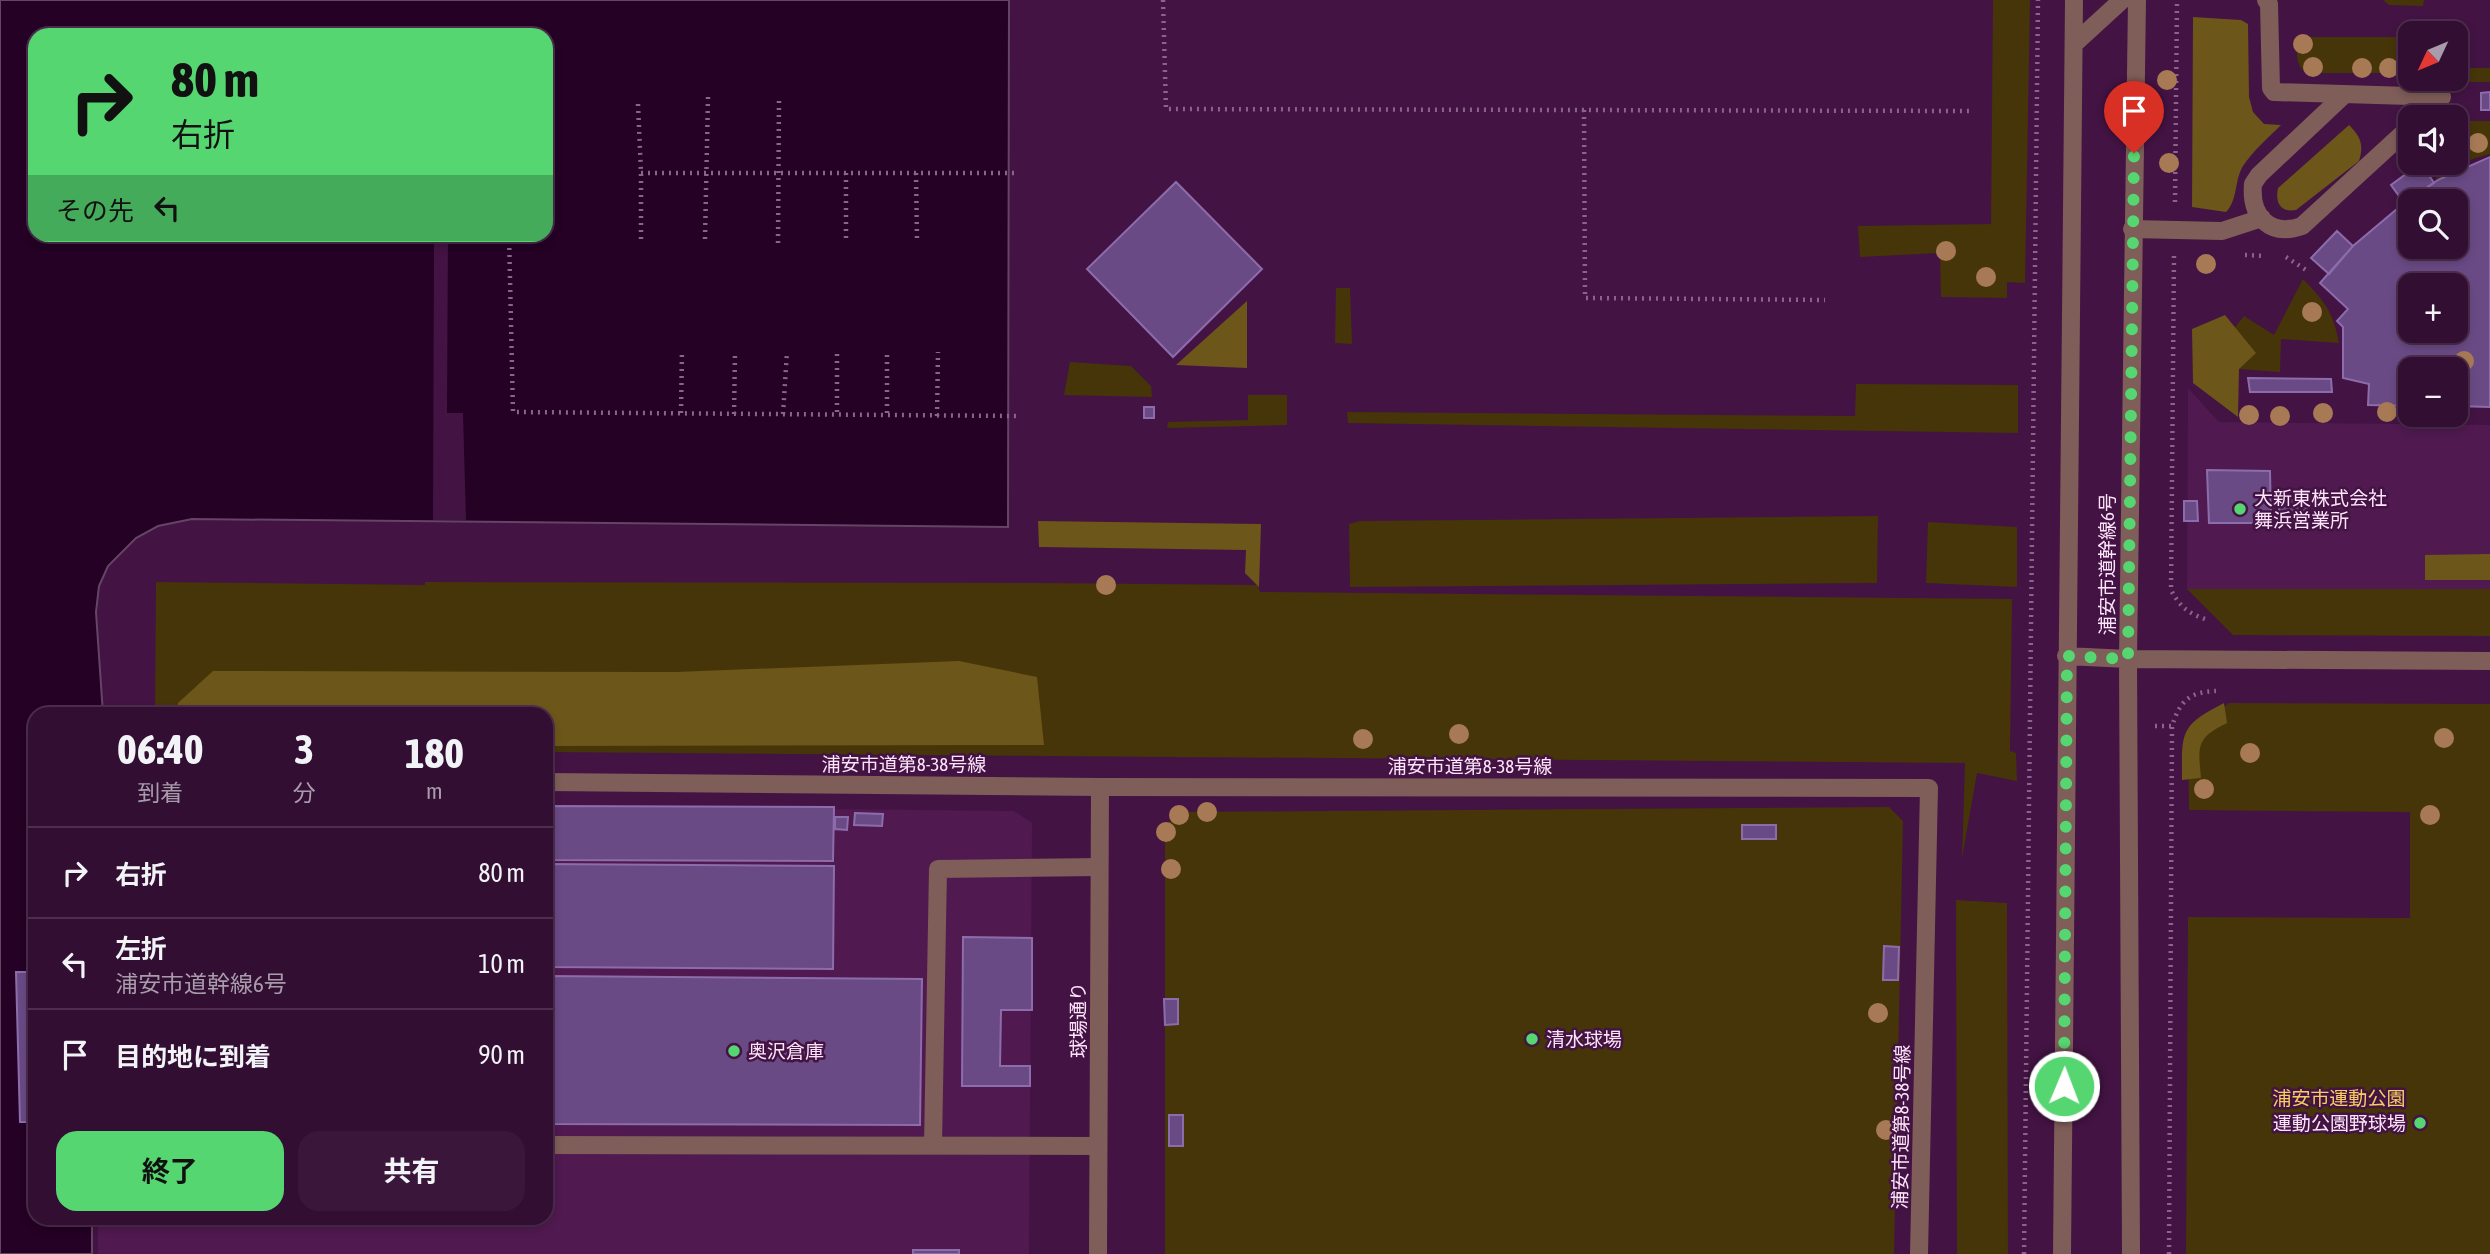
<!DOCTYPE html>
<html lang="ja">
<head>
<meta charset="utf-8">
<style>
  body { margin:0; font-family:"Asap Condensed","Noto Sans JP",sans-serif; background:#3a173a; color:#f1f3f6; height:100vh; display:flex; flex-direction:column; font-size:26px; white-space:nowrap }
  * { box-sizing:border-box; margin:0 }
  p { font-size:23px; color:#a89cac }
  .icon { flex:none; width:38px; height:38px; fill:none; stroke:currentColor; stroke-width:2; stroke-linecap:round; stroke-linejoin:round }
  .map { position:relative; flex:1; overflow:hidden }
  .panel { position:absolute; left:28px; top:707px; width:525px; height:518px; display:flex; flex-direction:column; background:#320e32; border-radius:21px; box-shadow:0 4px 10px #0003,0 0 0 2px #4d2e4d }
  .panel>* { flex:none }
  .guide { position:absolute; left:28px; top:28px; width:525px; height:214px; border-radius:21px; box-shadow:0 4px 10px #0003,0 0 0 2px #4d2e4d; background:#56d671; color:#111; overflow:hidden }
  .needle { width:46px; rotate:226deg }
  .controls { position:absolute; left:2398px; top:21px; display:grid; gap:14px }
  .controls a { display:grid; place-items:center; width:70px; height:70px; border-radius:14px; background:#320e32; box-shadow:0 4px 10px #0003,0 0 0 2px #4d2e4d; font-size:35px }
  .pin { position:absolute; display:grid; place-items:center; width:60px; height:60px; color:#fff; margin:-72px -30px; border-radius:50% 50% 50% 0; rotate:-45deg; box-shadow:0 0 7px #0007 }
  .pin .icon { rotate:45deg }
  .me { position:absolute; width:77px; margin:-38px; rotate:1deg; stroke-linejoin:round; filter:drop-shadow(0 0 5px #0008) }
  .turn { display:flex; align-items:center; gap:24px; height:147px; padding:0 28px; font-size:32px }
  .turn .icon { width:91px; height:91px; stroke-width:2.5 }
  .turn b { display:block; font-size:49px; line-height:60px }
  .then { display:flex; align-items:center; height:66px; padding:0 28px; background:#0003; gap:14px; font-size:26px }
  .eta { display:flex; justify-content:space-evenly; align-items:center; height:119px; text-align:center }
  .eta b { font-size:42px; font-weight:700; line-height:49px }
  .cta { display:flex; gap:14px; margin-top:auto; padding:14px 28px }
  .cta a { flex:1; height:80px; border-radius:21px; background:#56d671; color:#111; font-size:28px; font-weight:700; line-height:80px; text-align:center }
  .cta a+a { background:#3a173a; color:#f1f3f6 }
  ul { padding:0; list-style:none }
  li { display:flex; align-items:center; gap:21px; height:91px; padding:0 28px; border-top:2px solid #4d2e4d }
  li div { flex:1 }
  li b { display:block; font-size:26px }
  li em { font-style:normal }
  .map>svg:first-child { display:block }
  .built { fill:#501a50 }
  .green { fill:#463508 }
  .forest { fill:#6c5619 }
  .water { fill:#240125; stroke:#654565; stroke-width:2; fill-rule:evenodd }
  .pier { fill:#431343 }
  .building { fill:#6a4a85; stroke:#8d6cab; stroke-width:2; fill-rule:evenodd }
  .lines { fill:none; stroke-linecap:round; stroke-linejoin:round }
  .path { stroke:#8c648b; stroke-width:4.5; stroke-dasharray:2 5; stroke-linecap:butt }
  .service { stroke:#7f5d58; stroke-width:18 }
  .minor { stroke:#7f5d58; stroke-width:18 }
  .tertiary { stroke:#7f5d58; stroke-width:18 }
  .tree { fill:#a77a55 }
  .route { stroke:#56d671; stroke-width:12; stroke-dasharray:0 21.6 }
  .poi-dot { fill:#56d671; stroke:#431343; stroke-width:2.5 }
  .labels { text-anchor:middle; stroke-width:5; stroke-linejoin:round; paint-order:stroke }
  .poi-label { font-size:19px; fill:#fde4fb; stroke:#431343; text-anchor:start }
  .street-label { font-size:19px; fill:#fde4fb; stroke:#431343 }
  .park-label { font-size:19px; fill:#f8ce63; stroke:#431343 }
</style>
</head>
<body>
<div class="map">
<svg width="2490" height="1254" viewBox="0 0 2490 1254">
  <rect width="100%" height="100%" fill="#431343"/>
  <path class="built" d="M2188 388 2219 422 2490 425V590L2187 589Z
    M546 806 1014 811 1032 823 1029 1254H98V1218H546Z"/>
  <path class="green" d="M1993 0H2030L2025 283 2007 282V298L1941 297 1940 253 1860 257 1858 226 1991 224Z
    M2383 0H2424L2423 6 2389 5Z
    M2297 37H2410V73H2307C2294 66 2297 50 2297 37Z
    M2455 68H2490V82H2439L2437 79H2455Z
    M2455 121H2490V154L2472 159 2438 180 2432 170 2438 163H2455Z
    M2303 279C2325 302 2333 311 2339 343L2281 339 2280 372 2239 369 2235 327 2244 316 2274 335Z
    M1336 288H1350L1352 344 1335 343Z
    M1070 362 1131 366 1151 386 1152 397 1064 395Z
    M1856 384 2018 385V433L1348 423 1347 412 1855 416Z
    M1248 395H1287V425L1167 428 1168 422 1248 420Z
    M1878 516 1877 583 1350 587 1349 524 1360 521Z
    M1928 522 2017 527V587L1926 583Z
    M156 582 425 585V582L1039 583 1258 585 1260 592 2012 599 2010 751 2016 753 2017 781 1977 773 1962 858 1965 763 546 752V714H155Z
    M2187 589H2490V636L2233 635Z
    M2229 703 2490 704V1254H2186L2188 917 2410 918V812L2189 810 2188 735Z
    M1889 807 1903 821 1894 1254H1165V825L1182 812Z
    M1956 900 2007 903 2008 1254H1957Z"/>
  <path class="forest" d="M2193 17 2241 20 2248 24 2249 97 2253 112 2264 124 2281 125C2268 138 2253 151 2243 166 2234 181 2238 200 2226 212L2192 207Z
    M2349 125C2361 137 2364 145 2359 161L2296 210C2280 213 2275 202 2278 188Z
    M1247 301V368L1176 365Z
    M2225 315 2256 353 2239 369 2238 417 2193 383 2192 329Z
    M1038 521 1261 524 1259 587 1245 573 1246 550 1039 547Z
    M2490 554V580H2425V555Z
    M959 661 1037 677 1044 745 546 746V714H177L178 703 213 671 676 672Z
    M2224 703 2227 723C2196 738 2198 746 2201 778L2182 780C2182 732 2179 726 2224 703Z"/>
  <path class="water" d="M0 0H1009L1008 527 192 519 158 526 136 538 108 566 99 586 96 612 103 714H35V1218H92V1254H0ZM35 35H546V234H35Z"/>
  <path class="pier" d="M434 235H448L447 413H463L466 520H433Z"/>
  <path class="building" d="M2490 92V110H2481V93Z
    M2490 157V407L2455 406V369H2410V406L2368 405 2369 384 2343 378V327L2337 321 2348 309 2320 283 2353 246 2404 203 2438 180ZM2410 201H2455V247H2410ZM2410 285H2455V331H2410Z
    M2421 163 2434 183 2404 203 2391 185Z
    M1176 182 1262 269 1173 357 1087 269Z
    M2337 231 2353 246 2329 274 2311 258Z
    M2248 378 2331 379 2332 392H2250Z
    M1144 407H1154V418H1144Z
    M2207 470 2270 471 2271 523H2209Z
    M2279 494 2308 495 2307 522H2279Z
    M2184 501H2197L2198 521H2184Z
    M546 806 834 807 833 861 546 860Z
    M855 813 883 814 882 826 854 825Z
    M835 817H848L847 830 835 829Z
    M1742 825H1776V839H1742Z
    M546 864 834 866 833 969 546 967Z
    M963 937 1032 938V1010H1001L1000 1066H1030V1086H962Z
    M1884 946 1899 947 1898 980H1883Z
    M16 972H35V1122H20Z
    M546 976 922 979 920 1125 546 1124Z
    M1164 999H1178V1024L1165 1025Z
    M1169 1115H1183V1146H1169Z
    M913 1250H959V1254H913Z"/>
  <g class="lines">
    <path class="path" d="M1163 0 1166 109 1970 111
      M638 104 641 173V244
      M1584 110 1585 298 1825 300
      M641 173H1016
      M846 173V240
      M916 173 917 241
      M2175 202 2177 0
      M509 234 513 412 1016 416
      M705 239 708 97
      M778 243 779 97
      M2245 255 2264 256
      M2174 256 2171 590C2180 607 2188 613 2205 619
      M2286 257 2306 270
      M837 354V415
      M887 355V415
      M681 413 682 350
      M734 414 735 353
      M783 414 787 352
      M937 416 938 352
      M2155 726H2172
      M2024 1254 2038 0
      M2169 1254 2172 726C2180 701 2189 692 2216 691"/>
    <path class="service" d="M2266 0 2269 4 2271 88 2274 92 2442 97
      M2344 95 2259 175 2253 184C2250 217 2270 237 2302 226L2410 127
      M2420 117 2442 97
      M2132 229 2222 231 2262 218
      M546 1145 1098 1146
      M933 1145 938 869 1099 867"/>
    <path class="minor" d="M546 782 1100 787 1929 788 1919 1254"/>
    <path class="tertiary" d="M2074 44 2122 0
      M2066 656 2128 659 2490 661
      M1098 1254 1100 787
      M2062 1254 2074 0
      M2131 1254 2128 659 2137 0"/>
  </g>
  <g class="tree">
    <circle cx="2303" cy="44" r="10"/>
    <circle cx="2313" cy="67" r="10"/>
    <circle cx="2362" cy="68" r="10"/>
    <circle cx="2389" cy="68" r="10"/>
    <circle cx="2167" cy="80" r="10"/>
    <circle cx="2478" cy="143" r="10"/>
    <circle cx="2169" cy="163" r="10"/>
    <circle cx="1946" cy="251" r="10"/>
    <circle cx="2206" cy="264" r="10"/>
    <circle cx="1986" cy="277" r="10"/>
    <circle cx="2312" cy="312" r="10"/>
    <circle cx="2464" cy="361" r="10"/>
    <circle cx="2387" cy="412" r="10"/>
    <circle cx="2323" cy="413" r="10"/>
    <circle cx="2249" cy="415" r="10"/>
    <circle cx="2280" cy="416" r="10"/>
    <circle cx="1106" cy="585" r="10"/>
    <circle cx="1459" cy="734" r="10"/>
    <circle cx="2444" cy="738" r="10"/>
    <circle cx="1363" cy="739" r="10"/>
    <circle cx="2250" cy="753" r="10"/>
    <circle cx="2204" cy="789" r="10"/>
    <circle cx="1207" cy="812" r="10"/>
    <circle cx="1179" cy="815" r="10"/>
    <circle cx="2430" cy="815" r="10"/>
    <circle cx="1166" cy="832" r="10"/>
    <circle cx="1171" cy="869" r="10"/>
    <circle cx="1878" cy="1013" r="10"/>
    <circle cx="1886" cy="1130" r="10"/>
  </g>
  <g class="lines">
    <path class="route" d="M2064 1086 2067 656 2128 659 2134 153"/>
  </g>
  <g class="poi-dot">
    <circle cx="2240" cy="509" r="7"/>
    <circle cx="1532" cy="1039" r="7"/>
    <circle cx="734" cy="1051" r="7"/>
    <circle cx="2420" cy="1123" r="7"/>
  </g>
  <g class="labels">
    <g class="poi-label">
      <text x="2254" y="505">大新東株式会社<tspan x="2254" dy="22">舞浜営業所</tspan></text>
      <text x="1546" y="1046">清水球場</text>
      <text x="748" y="1058">奥沢倉庫</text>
      <text x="2406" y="1130" text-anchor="end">運動公園野球場</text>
    </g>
    <g class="street-label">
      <text transform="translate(2107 564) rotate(-90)" y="7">浦安市道幹線6号</text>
      <text x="904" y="771">浦安市道第8-38号線</text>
      <text x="1470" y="773">浦安市道第8-38号線</text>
      <text transform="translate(1078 1020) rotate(-90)" y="7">球場通り</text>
      <text transform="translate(1901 1127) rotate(-89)" y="7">浦安市道第8-38号線</text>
    </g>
    <g class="park-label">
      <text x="2339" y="1105">浦安市運動公園</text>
    </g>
  </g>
</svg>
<div class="controls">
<a><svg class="needle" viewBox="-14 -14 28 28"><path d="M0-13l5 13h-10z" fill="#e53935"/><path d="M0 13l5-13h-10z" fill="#a89cac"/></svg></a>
<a><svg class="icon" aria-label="sound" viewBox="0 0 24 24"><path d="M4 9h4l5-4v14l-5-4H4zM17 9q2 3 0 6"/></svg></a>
<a><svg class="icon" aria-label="search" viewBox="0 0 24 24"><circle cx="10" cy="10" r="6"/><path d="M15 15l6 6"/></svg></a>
<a>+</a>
<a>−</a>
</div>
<div class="pin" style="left:2134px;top:153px;background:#d93025"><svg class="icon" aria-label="arrive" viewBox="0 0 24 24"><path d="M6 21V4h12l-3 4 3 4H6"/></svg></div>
<svg class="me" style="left:2064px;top:1086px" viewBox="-20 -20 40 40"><circle r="17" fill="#56d671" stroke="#fff" stroke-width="3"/><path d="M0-11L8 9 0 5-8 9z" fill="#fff"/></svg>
<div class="guide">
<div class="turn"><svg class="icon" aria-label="right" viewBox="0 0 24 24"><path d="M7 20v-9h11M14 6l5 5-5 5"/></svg><div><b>80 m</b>右折</div></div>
<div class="then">その先<svg class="icon" aria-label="left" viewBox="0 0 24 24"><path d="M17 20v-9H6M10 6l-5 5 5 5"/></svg></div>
</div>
<section class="panel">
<div class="eta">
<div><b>06:40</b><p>到着</p></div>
<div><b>3</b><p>分</p></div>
<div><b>180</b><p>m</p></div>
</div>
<ul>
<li><svg class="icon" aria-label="right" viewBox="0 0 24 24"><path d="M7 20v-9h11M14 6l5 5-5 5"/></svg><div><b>右折</b></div><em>80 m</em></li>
<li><svg class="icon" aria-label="left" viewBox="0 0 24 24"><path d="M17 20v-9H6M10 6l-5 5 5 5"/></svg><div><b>左折</b><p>浦安市道幹線6号</p></div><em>10 m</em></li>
<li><svg class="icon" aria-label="arrive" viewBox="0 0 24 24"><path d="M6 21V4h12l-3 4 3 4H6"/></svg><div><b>目的地に到着</b></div><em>90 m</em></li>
</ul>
<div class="cta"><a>終了</a><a>共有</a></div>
</section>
</div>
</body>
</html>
